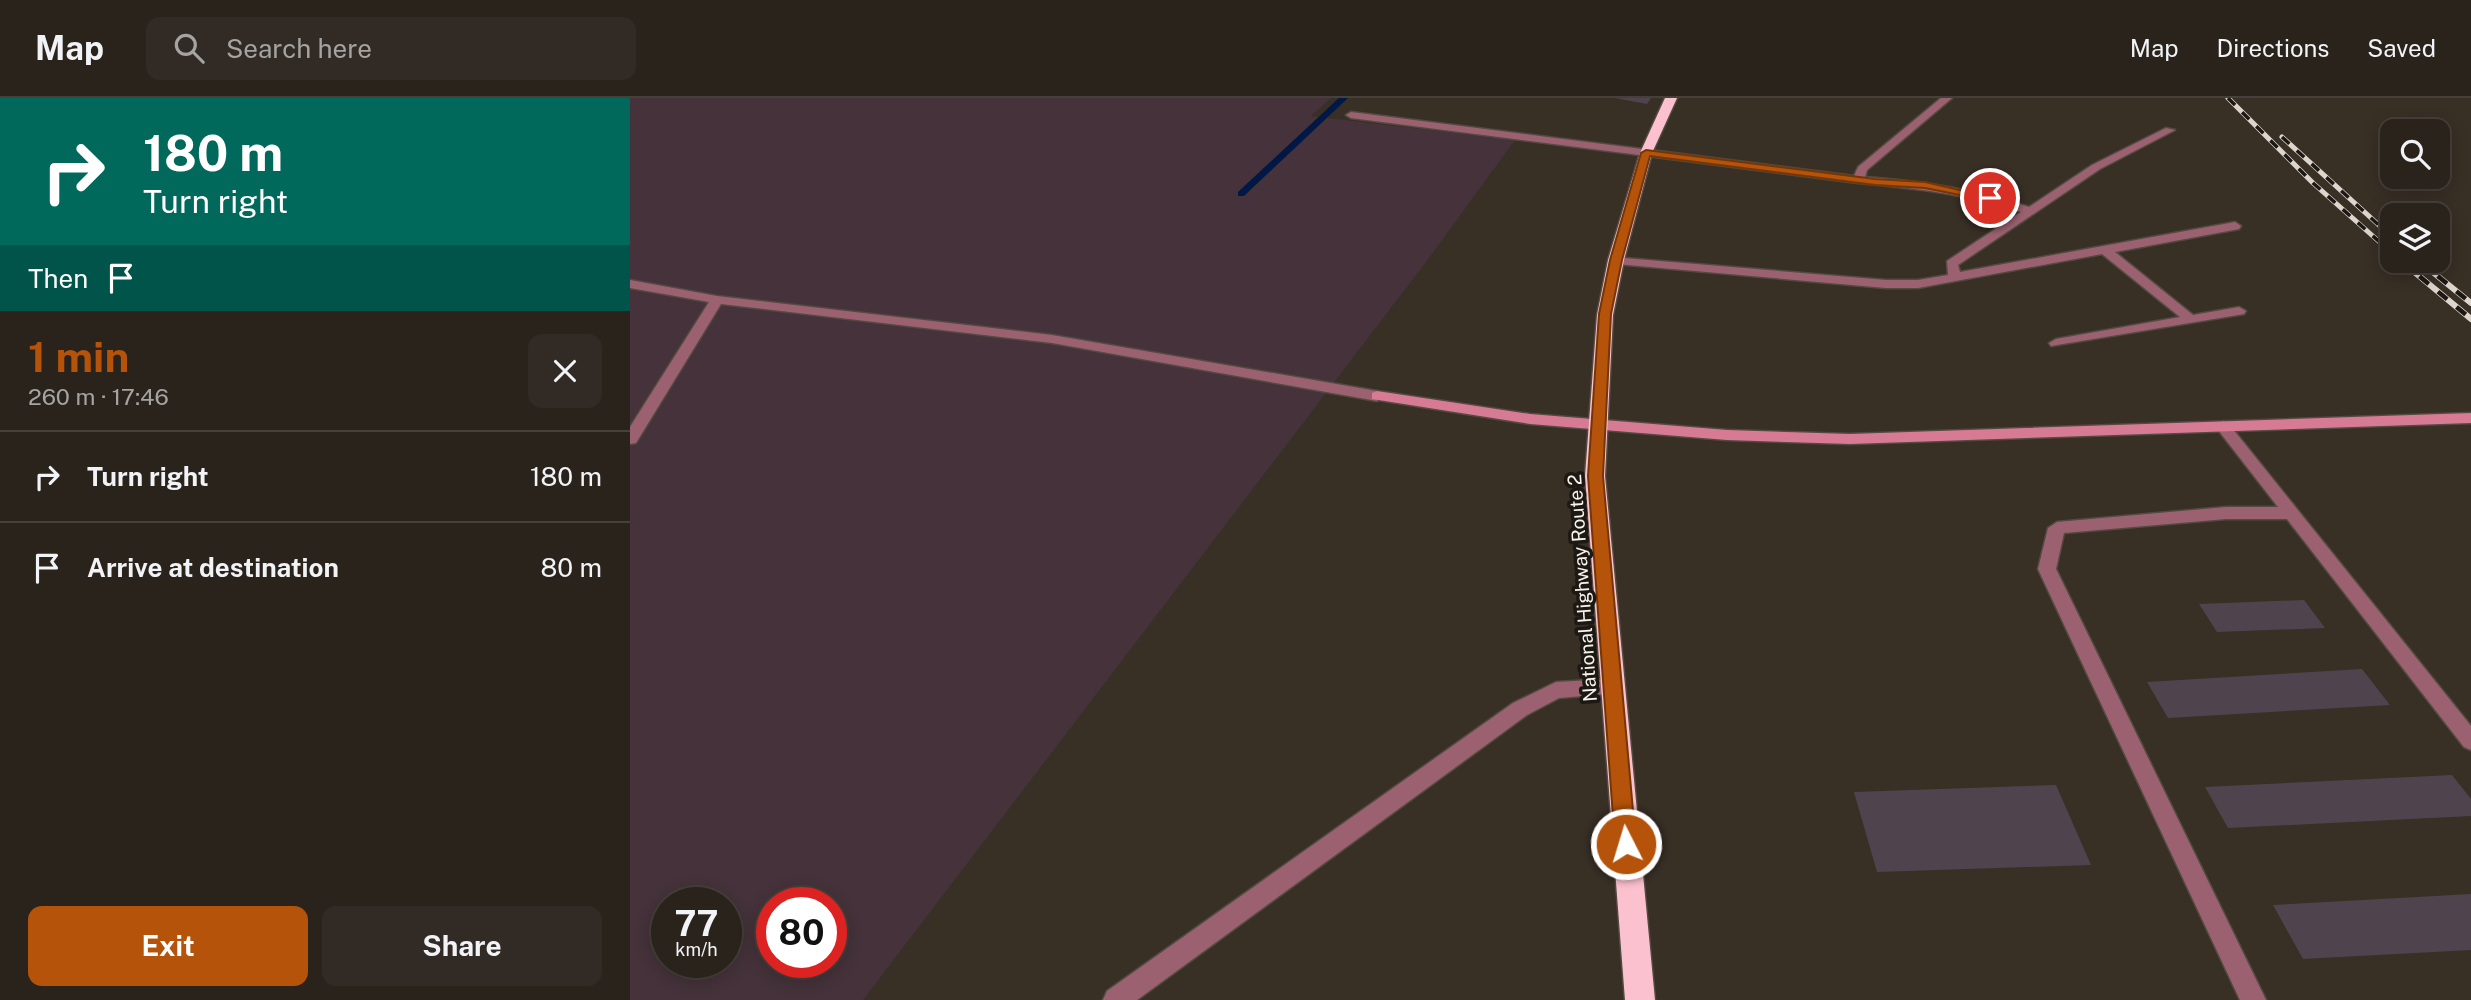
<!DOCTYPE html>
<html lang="en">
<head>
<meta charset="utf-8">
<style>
  body { margin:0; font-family:"Public Sans",sans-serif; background:#322b25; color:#f1f3f6; height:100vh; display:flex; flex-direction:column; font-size:26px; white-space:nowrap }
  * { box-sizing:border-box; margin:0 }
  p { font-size:23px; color:#a5a4a3 }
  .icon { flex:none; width:38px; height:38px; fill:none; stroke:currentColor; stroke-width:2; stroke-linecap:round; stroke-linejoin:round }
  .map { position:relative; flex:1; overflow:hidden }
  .sheet { display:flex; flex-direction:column; background:#2a231c; width:630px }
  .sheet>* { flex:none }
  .hud { background:#00695c; color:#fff; overflow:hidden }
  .buttons { position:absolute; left:1750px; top:21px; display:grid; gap:14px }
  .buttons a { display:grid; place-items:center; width:70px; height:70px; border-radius:14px; background:#2a231c; box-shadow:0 4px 18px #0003,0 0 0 2px #46403b; font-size:35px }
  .speed { position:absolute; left:21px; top:789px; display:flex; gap:14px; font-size:35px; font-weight:700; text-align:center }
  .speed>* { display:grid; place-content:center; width:91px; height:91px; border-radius:50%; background:#2a231c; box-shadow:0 4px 18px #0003,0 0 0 2px #46403b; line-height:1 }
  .speed small { font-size:18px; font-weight:400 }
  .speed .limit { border:10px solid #d22; background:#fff; color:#111 }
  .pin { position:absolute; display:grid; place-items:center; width:60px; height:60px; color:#fff; margin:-30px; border:4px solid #fff; border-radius:50%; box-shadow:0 2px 7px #0007 }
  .me { position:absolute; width:77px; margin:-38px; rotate:355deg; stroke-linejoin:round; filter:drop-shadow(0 0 5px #0008) }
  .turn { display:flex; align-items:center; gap:24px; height:147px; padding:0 28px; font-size:32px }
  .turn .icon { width:91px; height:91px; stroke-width:2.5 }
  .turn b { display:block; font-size:49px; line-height:60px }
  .then { display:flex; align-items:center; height:66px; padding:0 28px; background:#0003; gap:14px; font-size:26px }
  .round { display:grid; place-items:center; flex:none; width:74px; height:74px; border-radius:14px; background:#322b25 }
  .overview { display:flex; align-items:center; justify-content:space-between; height:119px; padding:0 28px }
  h1 { font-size:42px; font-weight:700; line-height:52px; color:#b45309 }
  .button { display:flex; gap:14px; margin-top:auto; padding:14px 28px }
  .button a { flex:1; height:80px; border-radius:14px; background:#b45309; color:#fff; font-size:28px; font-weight:700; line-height:80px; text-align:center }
  .button a+a { background:#322b25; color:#f1f3f6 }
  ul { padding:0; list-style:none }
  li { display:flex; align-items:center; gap:21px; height:91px; padding:0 28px; border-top:2px solid #46403b }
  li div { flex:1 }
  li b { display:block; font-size:26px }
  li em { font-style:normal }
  header { display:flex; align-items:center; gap:42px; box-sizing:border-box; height:98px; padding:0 35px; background:#2a231c; border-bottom:2px solid #46403b }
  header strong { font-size:33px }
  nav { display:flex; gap:38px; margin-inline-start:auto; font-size:24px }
  .search { width:490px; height:63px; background:#322b25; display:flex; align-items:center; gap:18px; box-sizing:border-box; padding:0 24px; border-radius:14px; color:#a5a4a3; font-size:26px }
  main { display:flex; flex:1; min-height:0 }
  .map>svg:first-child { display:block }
  .industrial { fill:#45323a; fill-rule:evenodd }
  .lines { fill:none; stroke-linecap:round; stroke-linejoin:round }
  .stream { fill:#001845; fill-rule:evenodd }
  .building { fill:#4f444e }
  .lane-casing { stroke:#534a41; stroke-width:3 }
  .street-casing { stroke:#534a41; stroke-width:3 }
  .secondary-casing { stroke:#534a41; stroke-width:3 }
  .highway-casing { stroke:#534a41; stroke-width:3 }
  .lane { fill:#9c6170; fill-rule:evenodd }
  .street { fill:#9c6170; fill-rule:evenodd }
  .secondary { fill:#d77a94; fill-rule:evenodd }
  .highway { fill:#fcc1ce; fill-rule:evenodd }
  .rail-far1-casing { stroke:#ddd6cf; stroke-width:5 }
  .rail-casing { stroke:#ddd6cf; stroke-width:6 }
  .rail-far1 { stroke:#1c1813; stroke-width:3.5; stroke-dasharray:10; stroke-linecap:butt }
  .rail { stroke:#1c1813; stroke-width:4.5; stroke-dasharray:12; stroke-linecap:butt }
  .route { fill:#b45309; stroke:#753606; stroke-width:2 }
  .labels { text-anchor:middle; stroke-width:7; stroke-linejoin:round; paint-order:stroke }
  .street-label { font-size:19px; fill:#f9f3ec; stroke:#1c1813 }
</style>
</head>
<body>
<header>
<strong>Map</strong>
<div class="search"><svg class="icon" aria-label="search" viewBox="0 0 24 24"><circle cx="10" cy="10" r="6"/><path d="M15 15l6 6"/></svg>Search here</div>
<nav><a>Map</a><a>Directions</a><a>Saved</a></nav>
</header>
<main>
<section class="sheet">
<div class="hud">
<div class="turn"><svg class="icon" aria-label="right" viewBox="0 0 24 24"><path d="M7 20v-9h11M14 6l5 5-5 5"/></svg><div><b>180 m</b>Turn right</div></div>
<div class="then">Then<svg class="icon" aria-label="arrive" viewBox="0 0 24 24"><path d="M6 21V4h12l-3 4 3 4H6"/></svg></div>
</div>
<div class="overview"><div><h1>1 min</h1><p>260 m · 17:46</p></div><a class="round"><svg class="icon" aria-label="close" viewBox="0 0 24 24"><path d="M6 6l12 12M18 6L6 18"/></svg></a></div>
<ul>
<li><svg class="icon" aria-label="right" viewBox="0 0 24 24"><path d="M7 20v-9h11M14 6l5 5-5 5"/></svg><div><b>Turn right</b></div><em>180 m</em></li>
<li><svg class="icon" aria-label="arrive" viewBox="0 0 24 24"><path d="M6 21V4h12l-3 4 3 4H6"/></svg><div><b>Arrive at destination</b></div><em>80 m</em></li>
</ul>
<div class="button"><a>Exit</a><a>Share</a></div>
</section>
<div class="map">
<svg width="1841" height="902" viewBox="0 0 1841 902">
  <rect width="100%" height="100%" fill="#382f25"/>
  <path class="industrial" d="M0 0H701L681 18 885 42 799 160 233 902H0ZM37 805H96V864H37ZM142 805H201V864H142Z"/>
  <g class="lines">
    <path class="stream" d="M709 0H718L614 98H608V94Z"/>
  </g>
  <path class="building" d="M985 0H1021L1017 6Z
    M1674 502 1695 530 1587 534 1569 506Z
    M1732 571 1760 607 1538 620 1517 584Z
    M1822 677 1841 701V718L1598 730 1575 689Z
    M1426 687 1461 767 1247 774 1224 694Z
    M1841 796V852L1673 861 1643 807Z"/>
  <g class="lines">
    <g class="lane-casing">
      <path id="lane" d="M0 182 87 198 422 237 747 293 754 298 747 303 422 245 91 206 6 345 0 346V329L79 204 0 190Z"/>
    </g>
    <g class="street-casing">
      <path id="street" d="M1311 0H1322L1237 72 1235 79C1291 83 1345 91 1399 109L1462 67 1536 30 1545 32 1470 71 1328 167 1330 174 1605 124 1611 128 1609 131 1485 154 1563 217 1609 209 1616 213 1614 216 1421 248 1419 245 1426 241 1550 219 1472 156 1288 190H1256L986 166 982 165V159L1256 182H1288L1318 177 1317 163 1391 114C1337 96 1284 90 1228 85L721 20 716 17 721 14 1224 78 1228 69Z
        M1593 323 1598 325 1841 628V652L1834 649 1657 421H1596L1434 435 1426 471 1636 902H1610L1408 471 1418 430 1427 424 1596 409H1648L1585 328Z
        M981 581 988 583 991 589 988 595 929 600 897 617 507 902H473L477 893 883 605 926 584Z"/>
    </g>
    <g class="secondary-casing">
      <path id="secondary" d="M747 293 900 316 1097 332 1220 336 1841 315V325L1220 346 1097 342 900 326 742 301V295Z"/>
    </g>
    <g class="highway-casing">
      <path id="highway" d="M1035 0H1047L1022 55 994 162 983 217 975 378 1025 902H995L955 378 967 217 978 162 1010 55Z"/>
    </g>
    <use href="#lane" class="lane"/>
    <use href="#street" class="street"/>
    <use href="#secondary" class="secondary"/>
    <use href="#highway" class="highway"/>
    <g class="rail-far1-casing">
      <path id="rail-far1" d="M1598 0 1683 85 1762 155
        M1652 39 1762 139"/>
    </g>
    <g class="rail-casing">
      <path id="rail" d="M1760 153 1762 155
        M1771 163 1841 221
        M1789 163 1841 205"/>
    </g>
    <use href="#rail-far1" class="rail-far1"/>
    <use href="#rail" class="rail"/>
  </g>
  <path class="route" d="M1016 52 1245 81 1295 84 1365 100 1360 103 1295 90 1245 87 1020 58 992 162 981 216 973 378 1006 746 1003 752 996 755 988 752 985 746 958 378 969 216 980 162 1011 55Z"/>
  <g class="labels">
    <g class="street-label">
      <text transform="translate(952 490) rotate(-94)" y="7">National Highway Route 2</text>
    </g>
  </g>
</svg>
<div class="buttons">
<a><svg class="icon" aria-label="search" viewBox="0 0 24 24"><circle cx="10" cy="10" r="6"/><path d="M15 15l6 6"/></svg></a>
<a><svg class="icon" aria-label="layers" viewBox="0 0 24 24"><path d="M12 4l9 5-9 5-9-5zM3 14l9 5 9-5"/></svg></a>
</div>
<div class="speed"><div>77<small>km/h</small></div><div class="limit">80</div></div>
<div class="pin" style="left:1360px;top:100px;background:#d93025"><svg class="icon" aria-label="arrive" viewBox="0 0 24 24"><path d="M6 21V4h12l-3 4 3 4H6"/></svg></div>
<svg class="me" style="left:996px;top:746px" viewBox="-20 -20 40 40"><circle r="17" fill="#b45309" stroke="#fff" stroke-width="3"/><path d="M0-11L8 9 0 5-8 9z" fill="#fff"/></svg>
</div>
</main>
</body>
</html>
